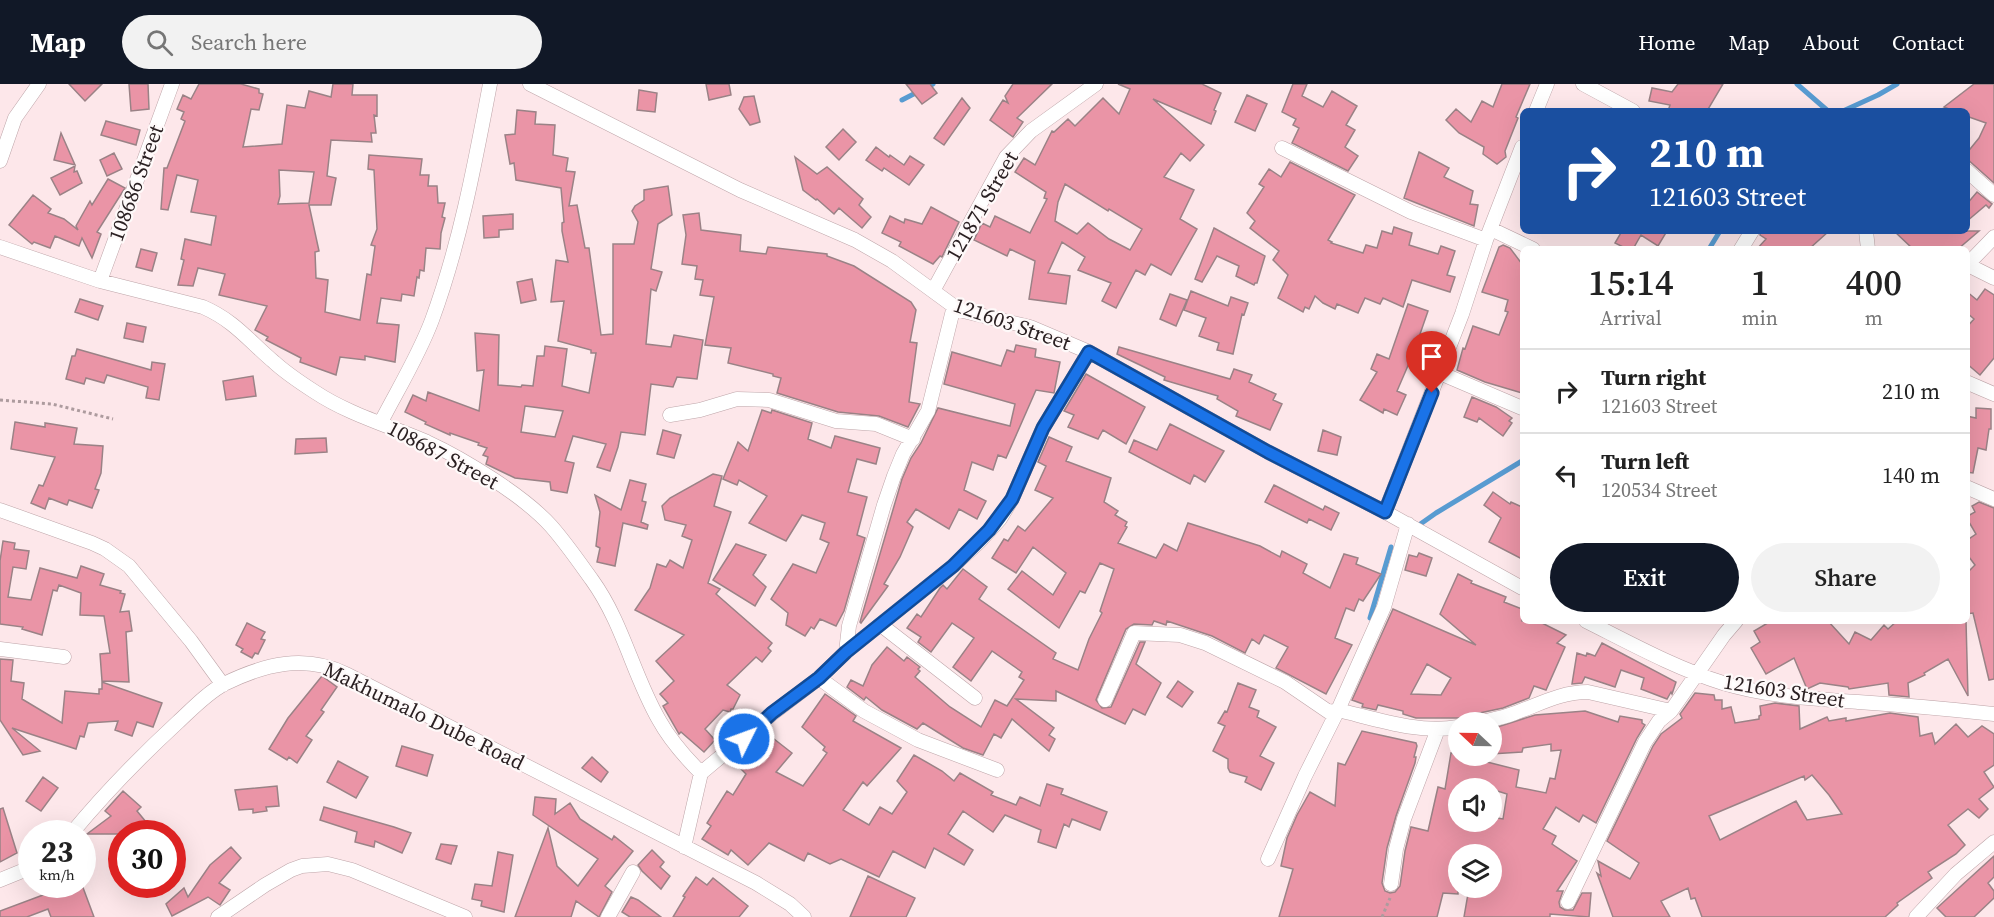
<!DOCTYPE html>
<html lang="en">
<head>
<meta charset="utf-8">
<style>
  body { margin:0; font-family:"Source Serif 4",serif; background:#f2f2f2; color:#222; height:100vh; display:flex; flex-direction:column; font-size:22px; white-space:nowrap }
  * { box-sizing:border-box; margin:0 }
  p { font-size:20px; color:#767676 }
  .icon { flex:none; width:33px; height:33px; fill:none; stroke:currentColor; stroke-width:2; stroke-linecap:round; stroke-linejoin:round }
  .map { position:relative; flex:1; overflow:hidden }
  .details { position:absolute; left:1520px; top:162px; width:450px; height:378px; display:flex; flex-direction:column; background:#fff; border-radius:9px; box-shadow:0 6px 24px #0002 }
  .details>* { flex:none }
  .hud { position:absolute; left:1520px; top:24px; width:450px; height:126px; border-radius:9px; box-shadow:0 6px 24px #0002; background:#1a4fa0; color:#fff; overflow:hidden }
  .needle { width:39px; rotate:292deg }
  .fabs { position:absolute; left:1448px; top:628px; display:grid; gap:12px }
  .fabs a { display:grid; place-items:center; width:54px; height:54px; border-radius:50%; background:#fff; box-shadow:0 6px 24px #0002; font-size:30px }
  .speed { position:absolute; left:18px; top:736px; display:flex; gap:12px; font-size:30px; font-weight:700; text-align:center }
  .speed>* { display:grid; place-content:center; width:78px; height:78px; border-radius:50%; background:#fff; box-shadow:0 6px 24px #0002; line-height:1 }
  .speed small { font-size:15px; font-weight:400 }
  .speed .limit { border:9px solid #d22; background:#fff; color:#111 }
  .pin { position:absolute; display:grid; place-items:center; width:51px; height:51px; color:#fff; margin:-62px -26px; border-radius:50% 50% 50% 0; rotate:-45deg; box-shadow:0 0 6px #0007 }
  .pin .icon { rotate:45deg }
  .me { position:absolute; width:66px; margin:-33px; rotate:48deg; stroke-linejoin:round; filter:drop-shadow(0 0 4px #0008) }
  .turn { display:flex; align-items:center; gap:21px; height:126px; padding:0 30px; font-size:27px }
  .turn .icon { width:78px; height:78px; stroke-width:2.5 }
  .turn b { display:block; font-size:42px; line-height:51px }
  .eta { display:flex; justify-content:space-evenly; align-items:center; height:102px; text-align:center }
  .eta b { font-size:36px; font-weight:600; line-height:42px }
  .cta { display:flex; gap:12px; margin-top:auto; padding:12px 30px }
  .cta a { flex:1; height:69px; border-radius:36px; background:#111827; color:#fff; font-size:24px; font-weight:600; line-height:69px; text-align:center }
  .cta a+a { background:#f2f2f2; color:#222 }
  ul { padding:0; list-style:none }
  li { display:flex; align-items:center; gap:18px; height:84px; padding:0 30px; border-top:2px solid #e0e0e0 }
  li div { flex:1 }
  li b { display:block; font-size:22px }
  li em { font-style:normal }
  header { display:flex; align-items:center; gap:36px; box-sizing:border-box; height:84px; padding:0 30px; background:#111827; color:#fff }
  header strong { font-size:28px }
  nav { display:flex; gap:33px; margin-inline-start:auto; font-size:21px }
  .search { width:420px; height:54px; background:#f2f2f2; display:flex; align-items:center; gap:15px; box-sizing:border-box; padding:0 21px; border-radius:33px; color:#767676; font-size:22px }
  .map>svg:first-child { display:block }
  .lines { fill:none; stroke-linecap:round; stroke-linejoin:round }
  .stream { stroke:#589bd1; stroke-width:5 }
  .building { fill:#ea94a6; stroke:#9a8286; stroke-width:1.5; fill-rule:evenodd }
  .minor-casing { stroke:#bea5a9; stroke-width:15 }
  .path { stroke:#ad9b9e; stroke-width:3; stroke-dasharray:3 3; stroke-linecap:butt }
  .minor { stroke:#fff; stroke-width:14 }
  .route-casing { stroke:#114b97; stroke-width:15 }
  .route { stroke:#1a73e8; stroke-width:10 }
  .labels { text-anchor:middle; stroke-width:4.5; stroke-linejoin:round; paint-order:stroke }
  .street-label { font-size:21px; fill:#2a2022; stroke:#fef9f9 }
</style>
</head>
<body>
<header>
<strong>Map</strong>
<div class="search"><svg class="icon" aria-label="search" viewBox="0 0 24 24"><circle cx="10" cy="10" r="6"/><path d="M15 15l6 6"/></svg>Search here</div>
<nav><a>Home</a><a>Map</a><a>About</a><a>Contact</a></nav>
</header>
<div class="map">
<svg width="1994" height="833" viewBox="0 0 1994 833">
  <rect width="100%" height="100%" fill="#fde7ea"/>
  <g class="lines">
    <path class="stream" d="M1797 0 1828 27
      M902 16 933 0
      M1843 27 1878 11 1897 0
      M1709 165 1720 147
      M1419 441 1436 429 1522 377
      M1370 534 1391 463"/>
  </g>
  <path class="building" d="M69 0H102L85 17Z
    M129 0H148L149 25 131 27Z
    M199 0H241L259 5V9L263 10 259 26 251 25 243 63 282 60 287 21 305 24 309 7 331 13 333 0H353L352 11H377V32L374 31 376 49H371L372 58 331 56 327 92 336 94 331 121H309L319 167 315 168 316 194 328 196 325 228 360 236 367 190 371 191 375 162 371 161 377 145 374 86 368 85 369 71 422 75 420 91H429L428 102H437L438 119H445L442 133 445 134 441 149 440 165 426 164 424 187 420 186 419 194 417 193 414 212 402 210 401 217 381 214 377 239 399 241 395 278 365 272V276L340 273 336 291 300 278 301 274 266 256 268 253 255 246 267 222 219 211 225 190 198 184 193 202 178 201 184 176 181 175 185 155 211 161 216 132 191 128 198 96 177 91 168 126 161 125 164 84H167L185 37 181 35 184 28 177 25 183 11 191 15ZM279 86 314 88 309 119 278 120 280 112Z
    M706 0H729L731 11 709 16Z
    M906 0H930L937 9 922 20Z
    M1013 0H1052L1017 34 1023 38 1013 53 990 36 1003 16 1008 19 1005 12Z
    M1118 0H1202L1221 9 1214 26 1216 27 1211 40 1153 15 1204 61 1190 77 1181 69 1164 93 1194 106 1180 135 1197 145 1171 191 1151 180 1145 191 1136 186 1116 224 1102 217 1111 199 1078 186 1085 173 1062 158 1048 189 1070 192 1066 220 1029 215 1035 177 1010 165 1007 172 974 156 982 139 990 143 995 132 1030 149 1047 115 1044 114 1046 108 1015 88 1024 74 1035 81 1052 47 1054 48 1068 35 1075 42 1103 14 1119 30 1130 5ZM1065 100 1108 127 1109 125 1142 145 1130 166 1109 155 1088 139 1077 150 1055 137 1058 118Z
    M1293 0H1307L1302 12 1323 23 1332 7 1357 22 1346 41 1355 46 1345 63 1358 72 1348 87 1292 59 1299 44 1293 41 1296 35 1282 28Z
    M1502 0H1530L1516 33 1518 34 1505 67 1506 73 1497 80 1483 70 1484 63 1459 49 1446 36 1456 25 1471 38 1482 17 1493 23Z
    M1678 0H1723L1707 27H1668L1670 21 1649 17 1652 4 1672 8Z
    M1974 0H1994V99L1966 74V70L1979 54 1986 39 1966 32V27H1954L1944 23Z
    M639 6 657 9 655 28 637 26Z
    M1247 11 1267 20 1255 47 1235 38Z
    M754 12 760 38 750 41 739 25 744 13Z
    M962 14 970 24 944 61 934 54Z
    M517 26 536 28 535 40 555 41 553 71 568 74 566 87 575 88 569 122 577 121 585 164H589L601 251 613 250V160H634L638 138 632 127 635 122 644 116V106L668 102 672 131 658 140 651 185 662 188 656 207 651 205 646 260 671 263 674 251 703 256 697 295 677 293 673 303 651 300 645 351 621 348 618 363 610 387 597 383 606 360 573 352 565 377 574 379 567 409 551 406 550 398 515 394 486 380 488 373 483 371 487 364 478 361 479 359 450 349V351L425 340 426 338 405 328 413 311 426 317 428 308 479 327 484 286 477 287 475 249 499 251 498 301 521 303 522 301 533 302 537 272H544L545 262 567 265 562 302 589 309 596 269H591V266L558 257 564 217 551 218 556 176 568 178 562 147V139L564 138 561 104 516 96 514 79 510 80 505 51 515 50ZM525 322 563 327 555 353 521 348Z
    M106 37 140 46 136 61 101 51Z
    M843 45 856 58 839 76 826 63Z
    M61 49 75 81 54 76Z
    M876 63 889 73 890 71 904 81 910 72 924 81 909 101 884 84 882 87 866 76Z
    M1419 68 1449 84 1444 93 1473 107 1470 120 1478 121 1474 142 1404 114Z
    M114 69 122 85 107 92 100 76Z
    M795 73 817 90 827 83 863 115 859 121 871 133 862 144 839 124 834 130 817 115 816 116 803 106Z
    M1290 78 1355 111 1328 156 1332 158 1331 159 1363 169 1366 161 1377 164 1382 147 1392 150 1394 143 1412 149 1409 161 1438 170 1441 162 1455 167 1447 191 1455 193 1450 208 1412 196 1403 223 1383 214 1380 220 1365 214 1358 229 1337 220 1335 225 1323 219 1315 212 1309 225 1305 223 1303 228 1278 214 1288 191 1273 176 1279 167 1250 144 1255 137 1247 129 1264 103 1259 100 1269 85 1281 93Z
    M75 82 74 88 77 87 82 99 60 111 51 94Z
    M108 95 125 104 97 148 101 150 92 174 82 154 79 162 55 152 50 164 34 158 32 160 9 141 33 111 51 125 48 129 64 135 78 146 76 142 90 117 92 121Z
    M1977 108 1992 120 1989 124 1986 121 1966 138V121Z
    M931 123 959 138 942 173 940 172 933 180 899 162 901 158 882 149 890 132 904 139 905 135 922 140Z
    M699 129 701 146 741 151 740 167 766 170 768 163 827 170V172L854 182 911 218 916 226 910 258 917 259 909 318 920 320 908 343 879 332 838 328 777 309 781 294 773 292V290L728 279 731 264 705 261 714 213 700 211 703 196 695 195 697 182 682 180 686 151 683 131Z
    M513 130V145L499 146V153L484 154 483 132Z
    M1214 144 1265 172 1257 199H1255L1254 201 1236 192 1239 182 1217 172 1202 198 1195 195Z
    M1622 147H1667L1658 162 1641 151 1633 165H1627L1615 159Z
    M1761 147H1829L1809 165H1757L1766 155 1760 151Z
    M1894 147H1979L1958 165H1913Z
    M1503 161 1510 164 1522 180V309L1485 298 1457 286 1463 264 1465 265 1473 242 1499 251 1508 228 1505 227 1508 216 1482 208 1499 163Z
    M141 165 157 169 152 187 136 183Z
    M532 195 536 216 521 219 517 198Z
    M1985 205 1994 211V274L1980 291 1966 279V244L1974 235 1966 228V207L1977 216Z
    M1191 207 1228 222 1231 213 1248 219 1244 231 1242 230 1233 270 1217 266 1219 259 1199 252 1206 234 1184 226Z
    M1170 210 1187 216 1176 242 1160 235Z
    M80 215 103 222 98 236 75 228Z
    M1408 220 1428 227 1419 253 1422 254 1416 271 1413 270 1397 307 1406 311 1397 331 1384 325 1383 329 1360 316 1377 288 1371 285 1377 270 1389 275Z
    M127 239 146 243 143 258 124 254Z
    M1016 261 1036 265 1035 273 1060 278 1054 309 1036 306 1006 374 998 371 993 386 972 378 964 406 986 417 977 435 959 425 949 445 916 425 907 438 913 443 900 473 884 500 888 502 861 539 860 538 902 395 911 374 921 359 938 324 1010 342 1015 320 944 300 952 268 1001 282 1007 266 1014 268Z
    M1119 263 1230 295 1234 285 1252 291 1249 298 1276 310 1273 316 1282 320 1270 346 1236 332 1238 327 1217 315 1218 312 1164 296 1165 293 1117 270Z
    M77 265 151 286 152 278 165 280 159 316 146 314 148 303 107 291 104 299 86 294 84 300 66 295 72 272H75Z
    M1086 290 1145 323 1126 360 1103 346 1098 355 1068 343 1074 331 1064 327Z
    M253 292 256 312 226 316 223 297Z
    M1472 313 1496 323 1512 334 1509 337 1512 339 1503 352 1479 334 1477 338 1464 333Z
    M1976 324 1991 325V345H1989L1986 366 1978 364 1973 389 1966 388V332L1976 334Z
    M762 326 771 329 772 326 812 339 808 355 831 364 835 352 880 364 876 380 857 375 848 408 867 413 857 451 865 454 844 527 836 542 820 535 814 545 811 543 805 552 786 541 788 529 771 515 793 480 816 489 829 459 820 455 825 439 802 431 786 457 749 439 767 412 739 396 737 401 723 395 738 358 748 367Z
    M15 338 45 343V339L77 344 74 360 103 362 101 389 95 405 99 406 92 424 69 416 67 421 49 414 45 425 31 419 39 401 43 402 55 373 11 365Z
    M1170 340 1224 367 1205 398 1194 391 1190 400 1129 368 1134 356 1157 366Z
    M663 346 681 351 674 374 657 370Z
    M1323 346 1341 353 1337 371 1318 367Z
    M1049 353 1072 363 1066 377 1111 394 1104 418 1118 427 1115 431 1127 438 1125 442 1127 443 1118 459 1156 474 1164 460 1177 467 1188 439 1260 462 1280 473 1282 467 1307 480 1303 489 1330 504 1344 470 1358 474 1356 480 1381 490 1363 517 1359 515 1354 527 1346 524 1335 554 1352 561 1326 610 1276 584 1288 563 1264 551 1259 560 1252 555 1245 569 1212 552 1167 537 1166 541 1154 537 1152 541 1134 540 1126 545 1096 616 1102 624 1111 623 1140 558H1145L1136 580 1161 599 1145 631 1133 625 1125 640 1056 607V617L1016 615 1054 644 1049 651 1055 655 1049 667 1012 635 1001 654 994 650 983 671 963 664 923 639 917 645 882 626 866 613 864 616 847 603 851 596 863 602 872 581 887 563 904 577 907 573 920 583 918 585 920 587 915 593 950 623 981 643 995 616 1007 622 1024 596 1019 593 1022 588 992 567 971 597 953 583 974 554 952 539 931 568 918 558 921 553 907 544 917 530 921 533 940 504 943 501 947 505 963 485 987 503 979 515 1056 569 1053 575 1078 586 1089 555 1102 529 1100 527 1114 485 1100 479 1085 509 1080 507 1059 544 1008 505 1022 487 1053 511 1066 489 1033 463 1016 489 992 474 1004 455 1008 457 1018 442 1025 447 1053 414 1035 406 1046 382 1038 378Z
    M326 354 327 368 295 370 296 355Z
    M713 390 722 392 714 422 731 428 708 499 720 505 716 510 772 559 768 564 771 567 762 578 756 573 727 601 740 611 733 625H731L730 628 723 626 705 645 715 656 704 668 681 648 679 650 663 622 668 619 660 610 674 597 656 577 684 551 635 526 650 504 657 480 666 483 670 476 683 484 692 456 682 452 686 441 665 436 662 422 670 414Z
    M630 396 646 400 642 417 646 418 641 438 648 441 647 445 623 439 615 482 597 478 600 464 596 462 600 428 595 411 621 426Z
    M1274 401 1323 426 1325 422 1339 429 1331 446 1309 435 1307 439 1265 418Z
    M1493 408 1510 420 1511 418 1522 423V475L1489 458 1501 434 1484 421Z
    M1979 418 1994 424V595L1989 596 1973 529 1966 530V490L1975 481 1966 469V457L1976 450 1966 433 1975 428 1972 422Z
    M3 457 15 459 14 465 29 467 26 485 13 483 8 513 31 516 40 484 77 494 81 482 104 490 100 501 121 507 120 509 125 510 120 528 129 527 132 547 126 548 129 598 102 597 100 570 110 569 104 532 80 531 81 509 59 501 57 507 53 506 42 551 22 545 23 543 0 540V477Z
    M736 460 766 471 753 491 766 503 755 522 713 496Z
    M1419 469 1432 474 1426 492 1405 486 1409 471 1417 473Z
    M1458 490 1472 497 1471 499 1506 513 1504 518 1522 525V537H1538L1566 551 1557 559 1565 563 1546 606 1534 602 1529 614 1503 624 1475 630 1470 634H1416L1403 630V627L1378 621 1376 626 1362 623 1363 620 1352 616 1393 525 1476 561 1440 530ZM1427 580 1451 594 1441 611 1411 610Z
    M1771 537H1828L1849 560 1855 548 1871 556 1884 541 1888 545 1897 537H1966L1968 612 1948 575 1924 589 1925 591 1908 599 1909 613 1889 611 1888 599 1849 605 1848 603 1820 599 1807 605 1794 574 1766 590 1751 564 1760 558 1754 547Z
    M247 539 265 548 261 555 265 556 258 570 255 569 252 574 241 568 243 565 236 561Z
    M1602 559 1676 598 1672 610 1671 608 1667 615 1641 605 1644 594 1621 586 1615 603 1585 593 1582 599 1572 600 1577 569 1586 572 1587 569 1595 572Z
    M0 575 13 576 11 597 24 599 22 615 62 639 65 607 99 610V605H102V598L162 619 153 643 137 638 132 652 115 646 118 637 88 639 84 653 80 652 76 665 12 644 40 667 23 671 0 636Z
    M322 592 337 603 321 626 324 628 306 652 312 656 297 679 289 673 287 676 269 665 288 634Z
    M1178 597 1193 608 1182 623 1167 613Z
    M1238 599 1256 606 1249 623 1259 627 1257 633 1276 643 1260 672 1274 679 1261 706 1245 698 1247 693 1230 688 1228 684V675L1213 667 1225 642 1218 639 1225 627 1227 628Z
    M1695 609 1714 611 1715 616H1722V625L1731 623 1735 639 1759 635V632L1761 631 1760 622 1775 619 1799 622 1800 645 1827 633 1829 637 1846 634V637L1890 629 1918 633 1920 652 1932 649 1935 660 1956 640 1968 653 1982 642 1994 650V681L1984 688 1994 703 1979 715 1988 725 1979 734 1968 725 1948 741 1965 761 1956 770 1928 788 1932 794 1897 819 1898 821 1885 833H1702L1695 814 1691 815 1688 804 1661 817 1670 833H1613L1597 789 1601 792 1598 777 1630 795 1639 779 1607 757 1653 662 1661 650 1682 634 1680 630ZM1812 691 1829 711 1842 730 1807 736 1796 717 1720 756 1709 732 1804 692 1805 696Z
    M825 610 856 632 853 637 901 664 867 702 863 698 843 726 869 741 880 723 892 730 907 708 897 697 914 671 942 687 954 697 960 689 993 708 991 711 1016 721 1020 713 1040 722 1047 700 1063 705 1061 710 1107 728 1100 746 1072 735 1069 743 1064 740 1056 764 1038 758 1041 746 1005 731 993 748 963 727 948 750 973 766 964 781 934 764 925 784 893 767 879 793 841 775 830 780 808 769 804 777 769 759 748 781 731 766 728 771 702 755 711 742 707 739 727 707 733 711 746 690 737 681V675L747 666 756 676 774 655 792 669 776 688 803 702 827 669 823 666 825 663 802 643Z
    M1585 627 1618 638 1620 632 1642 636V639L1645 641 1637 654 1596 739 1583 731 1579 738 1556 723 1543 745 1556 752 1552 760 1577 777 1557 807H1563L1559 818 1560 823 1565 826H1573L1582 809H1591L1589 833 1550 830V833H1464L1469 804H1491V771H1458V810L1443 809 1437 833H1279L1293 785 1281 782 1287 754 1297 731 1310 708 1335 722 1338 679 1345 681 1362 647 1416 659 1417 662 1414 673H1416L1415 679 1396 732 1387 764 1382 799 1385 807 1390 809 1395 808 1400 802 1405 767 1411 743 1428 747 1438 703 1445 705 1451 669 1519 686 1516 703 1546 709 1550 694 1555 695 1561 666 1551 667V660L1523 664 1522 668 1491 670V645L1535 631ZM1458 705H1491L1507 710 1503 735 1491 733V738H1458Z
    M402 662 433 671 427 692 396 682Z
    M592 673 608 688 601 698 582 684Z
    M338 677 368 693 356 714 327 698Z
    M43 693 58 704 41 727 26 717Z
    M277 702 279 722 266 723 267 727 253 729V725L239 726 235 706Z
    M123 707 141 723 137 727 156 750H87L111 732 105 727Z
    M535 713 556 715 555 730 570 719 580 735 612 756 614 752 633 767 605 802 612 808 599 833 576 817 571 833H515L548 744 557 782 578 802 598 775 533 731Z
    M324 723 394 743 411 749 402 769 375 757 374 763 355 758 357 748 320 736Z
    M3 724 17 769 0 778V725Z
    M441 760 457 762 451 780 436 775Z
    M231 763 241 774 219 799 230 806 220 821 208 813 172 832 166 820 184 804 188 813 210 781Z
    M652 766 664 778 660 783 670 792 661 805 642 787 638 781Z
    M498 768 513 771 504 828 481 822 482 817 472 815 475 800 492 802Z
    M1994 772V793L1988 799 1994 807V814L1974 833H1946L1937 824Z
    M868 792 915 814 906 833H850Z
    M696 793 707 801 713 794 748 822 739 833H673L685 813 683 812Z
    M51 801H61L63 806 82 801 94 833H51L48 825 27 833H0V827L43 811 41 805Z
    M631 813 638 816 661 833H630L622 828Z"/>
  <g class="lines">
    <g class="minor-casing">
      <path id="minor" d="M530 0 740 106 855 156 892 177 959 226 1030 243 1089 268 1268 368 1385 428 1522 504
        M1583 0 1633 27
        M1536 27 1547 0
        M1282 64 1411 128 1486 156
        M0 77 15 34 39 0
        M1966 86 1994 111
        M1491 145 1533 165
        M1866 147 1868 165
        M0 163 100 197 203 223C235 237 249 257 274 278 286 289 301 299 315 308 348 330 390 342 427 358 464 375 524 412 551 442 566 459 579 478 592 496 623 539 633 591 659 636 670 656 685 673 701 689L684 763
        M1741 165 1752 147
        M1968 181 1994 194
        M1966 182 1994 153
        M100 197 172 0
        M933 207 1006 73 1031 47 1096 0
        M1440 289 1522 324
        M1966 298 1994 310
        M670 331 700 326 737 315 769 316 836 337 876 340 913 355
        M381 338C398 305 419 271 432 236 460 160 475 79 490 0
        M1966 403 1994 415
        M0 426 92 459 105 465 129 482 191 557 223 601
        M1385 428 1462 230 1486 156 1522 63
        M1586 537C1630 559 1675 584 1723 599 1766 612 1813 615 1858 618 1903 621 1949 625 1994 630
        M881 541 975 614
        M0 565 64 573
        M846 568 849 542 884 421 894 392 903 370 928 327 954 222
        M819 594 864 627 918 656 997 686
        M1105 616 1134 549 1180 551 1205 559 1285 598 1329 628 1338 626C1376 635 1419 650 1458 643
        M1477 639C1490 636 1503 634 1515 629 1540 620 1561 608 1588 608L1671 627
        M701 689 773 629 819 594 846 568 953 482 979 458 1000 435 1012 415 1043 344 1089 268
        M71 750C104 710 140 673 178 638 192 625 207 609 224 600 265 580 304 570 346 590L756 799 790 820 804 833
        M1268 775 1305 692 1338 626 1384 523 1408 440
        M0 796 32 783
        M1391 800 1396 765 1404 735 1438 645
        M1568 818 1645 658 1659 637 1671 627 1724 551 1736 537
        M218 833 265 801 291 786 302 782 328 780 352 786 465 833
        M608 833 633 788
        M1916 833 1956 790 1994 758"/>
    </g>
    <path class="path" d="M0 316 52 320 113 335
      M1382 833 1390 814"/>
    <use href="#minor" class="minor"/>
  </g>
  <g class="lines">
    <g class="route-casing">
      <path id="route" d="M744 655 772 629 819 594 846 568 953 482 989 446 1012 415 1043 344 1089 268 1268 368 1385 428 1432 309"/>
    </g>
    <use href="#route" class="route"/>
  </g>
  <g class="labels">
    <g class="street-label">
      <text transform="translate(136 99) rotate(-70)" y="7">108686 Street</text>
      <text transform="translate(982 122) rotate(-60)" y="7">121871 Street</text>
      <text transform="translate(1012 240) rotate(19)" y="7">121603 Street</text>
      <text transform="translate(443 371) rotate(28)" y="7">108687 Street</text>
      <text transform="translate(1784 607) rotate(9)" y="7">121603 Street</text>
      <text transform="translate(424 632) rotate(26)" y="7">Makhumalo Dube Road</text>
    </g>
  </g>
</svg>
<div class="fabs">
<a><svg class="needle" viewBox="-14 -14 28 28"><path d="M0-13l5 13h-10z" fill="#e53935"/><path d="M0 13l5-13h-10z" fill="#767676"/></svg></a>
<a><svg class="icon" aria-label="sound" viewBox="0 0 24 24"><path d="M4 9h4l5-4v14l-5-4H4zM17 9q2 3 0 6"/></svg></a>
<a><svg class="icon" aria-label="layers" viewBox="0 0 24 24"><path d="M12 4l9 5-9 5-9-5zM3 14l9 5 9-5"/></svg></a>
</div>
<div class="speed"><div>23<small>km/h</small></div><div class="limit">30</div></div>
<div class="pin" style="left:1432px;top:309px;background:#d93025"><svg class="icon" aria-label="arrive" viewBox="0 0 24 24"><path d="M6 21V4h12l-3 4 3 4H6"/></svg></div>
<svg class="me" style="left:744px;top:655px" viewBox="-20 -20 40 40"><circle r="17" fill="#1a73e8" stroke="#fff" stroke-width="3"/><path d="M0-11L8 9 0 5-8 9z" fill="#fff"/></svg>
<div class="hud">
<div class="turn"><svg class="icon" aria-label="right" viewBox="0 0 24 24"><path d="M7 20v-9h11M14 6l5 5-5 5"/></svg><div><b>210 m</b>121603 Street</div></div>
</div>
<section class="details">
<div class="eta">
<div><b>15:14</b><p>Arrival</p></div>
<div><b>1</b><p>min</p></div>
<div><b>400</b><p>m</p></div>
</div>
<ul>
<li><svg class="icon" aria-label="right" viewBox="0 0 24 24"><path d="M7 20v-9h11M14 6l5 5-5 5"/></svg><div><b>Turn right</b><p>121603 Street</p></div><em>210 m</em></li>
<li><svg class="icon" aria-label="left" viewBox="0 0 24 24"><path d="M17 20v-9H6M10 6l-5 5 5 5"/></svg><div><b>Turn left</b><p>120534 Street</p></div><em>140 m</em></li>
</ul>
<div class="cta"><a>Exit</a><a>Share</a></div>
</section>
</div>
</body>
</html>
